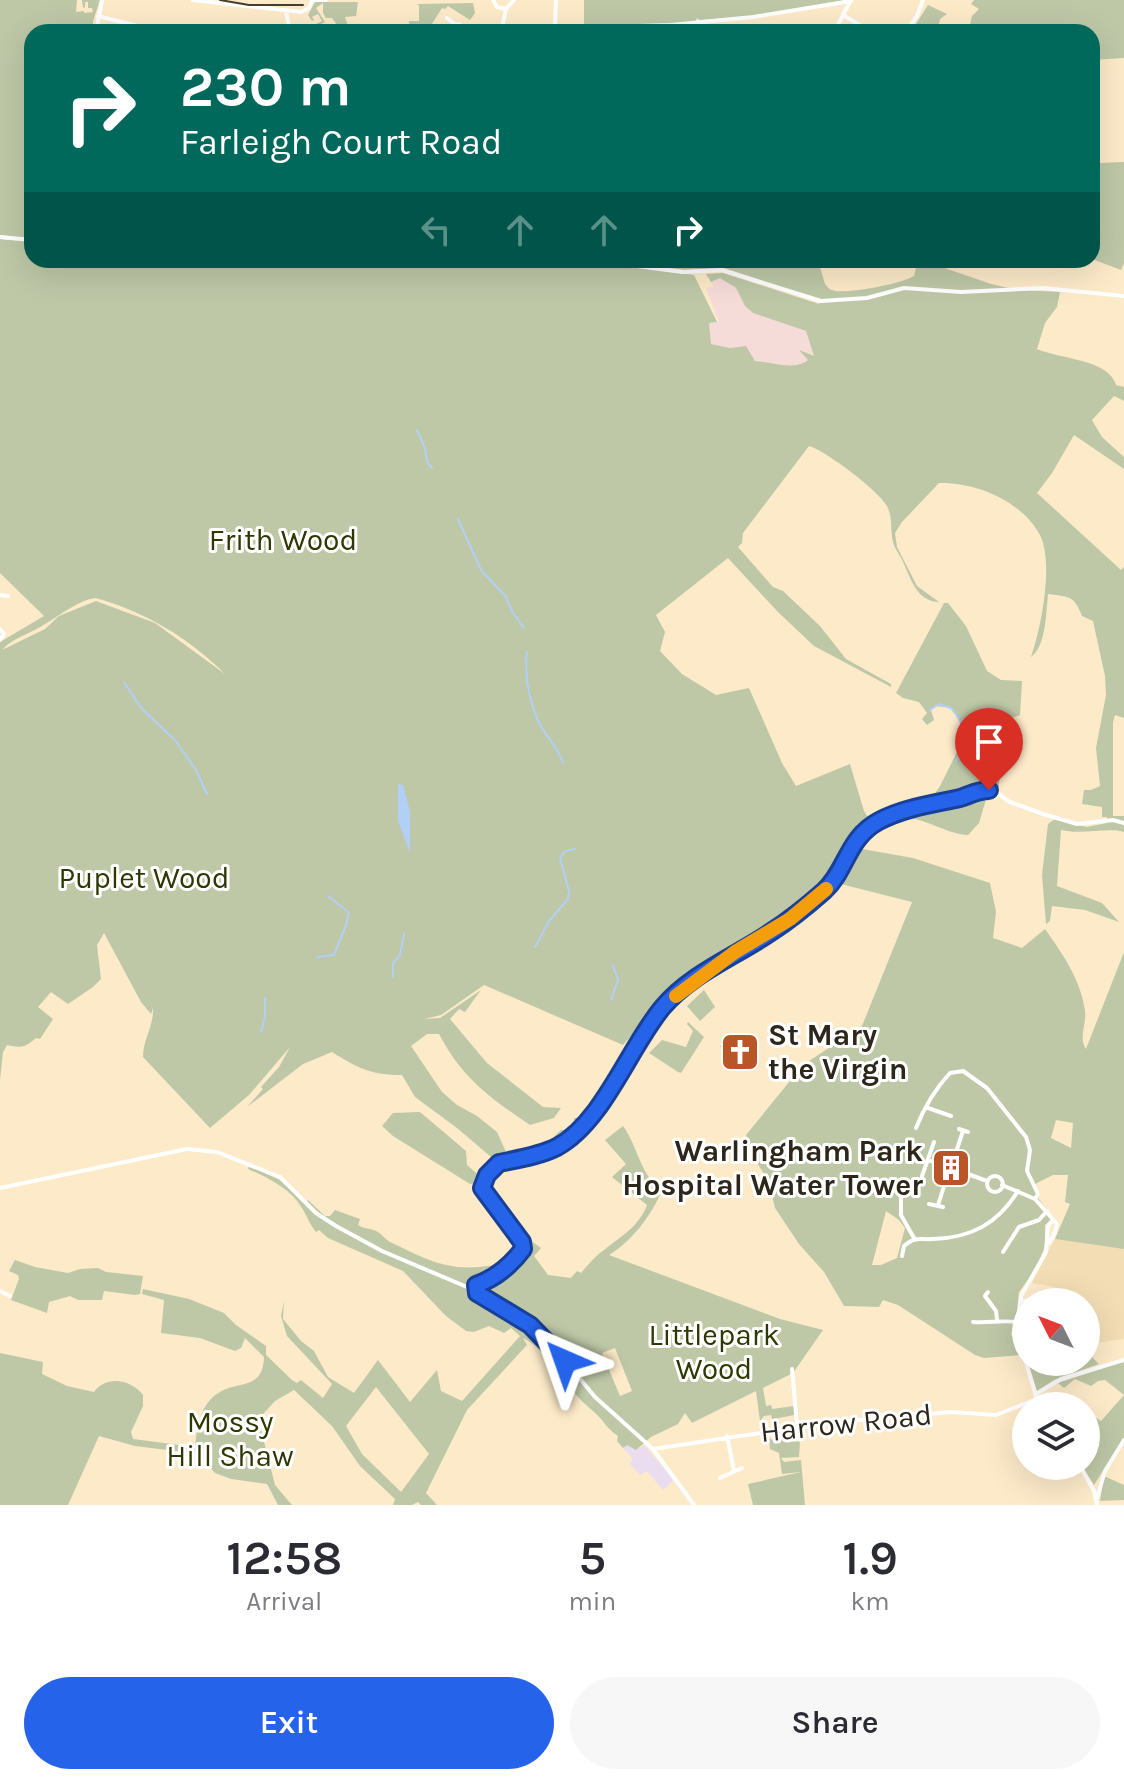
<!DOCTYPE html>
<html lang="en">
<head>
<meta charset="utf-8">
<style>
  body { margin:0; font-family:Karla,sans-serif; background:#f7f7f7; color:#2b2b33; height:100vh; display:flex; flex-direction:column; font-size:30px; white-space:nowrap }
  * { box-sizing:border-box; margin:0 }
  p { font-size:26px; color:#7c7c81 }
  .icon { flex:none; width:44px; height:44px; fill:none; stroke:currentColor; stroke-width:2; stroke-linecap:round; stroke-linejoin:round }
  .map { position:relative; height:1505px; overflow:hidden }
  .sheet { display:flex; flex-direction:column; background:#fff; flex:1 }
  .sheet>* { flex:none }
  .banner { position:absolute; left:24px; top:24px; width:1076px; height:244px; border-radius:24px; box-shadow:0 8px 32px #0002; background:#00695c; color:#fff; overflow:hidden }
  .needle { width:52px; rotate:312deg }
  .tools { position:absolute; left:1012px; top:1288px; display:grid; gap:16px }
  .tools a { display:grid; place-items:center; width:88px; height:88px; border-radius:50%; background:#fff; box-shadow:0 8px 32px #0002; font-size:40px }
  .pin { position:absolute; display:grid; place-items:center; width:68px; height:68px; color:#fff; margin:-82px -34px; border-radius:50% 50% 50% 0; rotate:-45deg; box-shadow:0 0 8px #0007 }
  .pin .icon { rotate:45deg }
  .me { position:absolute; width:88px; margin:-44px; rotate:317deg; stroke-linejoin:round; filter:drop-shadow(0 0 6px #0008) }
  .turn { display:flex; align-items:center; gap:28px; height:168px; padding:0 24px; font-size:36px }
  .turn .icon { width:104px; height:104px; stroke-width:2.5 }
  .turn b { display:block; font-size:56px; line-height:68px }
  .lanes { display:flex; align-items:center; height:76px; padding:0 24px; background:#0003; justify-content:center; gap:40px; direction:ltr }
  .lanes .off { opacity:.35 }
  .eta { display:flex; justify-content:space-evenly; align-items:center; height:136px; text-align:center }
  .eta b { font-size:48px; font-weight:600; line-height:56px }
  .cta { display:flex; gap:16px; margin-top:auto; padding:16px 24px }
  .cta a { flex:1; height:92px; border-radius:48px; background:#2563eb; color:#fff; font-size:32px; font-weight:600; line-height:92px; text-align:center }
  .cta a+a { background:#f7f7f7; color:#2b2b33 }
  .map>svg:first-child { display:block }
  .commercial { fill:#ebddf0 }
  .industrial { fill:#f6dcd8 }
  .built { fill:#f2ddb5 }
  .green { fill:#bec8a7; fill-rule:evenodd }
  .water { fill:#b2cff6 }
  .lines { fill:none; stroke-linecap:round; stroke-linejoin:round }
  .stream { stroke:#b2cff6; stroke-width:2 }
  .minor { stroke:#fff; stroke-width:4 }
  .tram { stroke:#463e2f; stroke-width:2 }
  .route-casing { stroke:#184099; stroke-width:20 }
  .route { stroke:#2563eb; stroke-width:14 }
  .slow { stroke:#f59e0b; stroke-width:14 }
  .labels { text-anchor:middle; stroke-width:6; stroke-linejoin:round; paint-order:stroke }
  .park-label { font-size:30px; fill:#2d3802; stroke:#fff }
  .poi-label { font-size:30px; font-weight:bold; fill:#2d261a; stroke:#fff; text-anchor:start }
  .street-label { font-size:30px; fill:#2d261a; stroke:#fff }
</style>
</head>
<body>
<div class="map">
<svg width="1124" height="1505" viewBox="0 0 1124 1505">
  <rect width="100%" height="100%" fill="#fceac9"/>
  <path class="commercial" d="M627 1444 636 1450 644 1445 674 1480 663 1490 647 1471 640 1475 629 1463 633 1459 623 1448Z"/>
  <path class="industrial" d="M720 278 736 288 745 306 753 313 806 331 814 357 806 356 808 360 803 364 792 366 755 361 730 348 711 344 709 323 719 321 706 289 713 286 711 282Z"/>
  <path class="built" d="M1055 1239 1124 1248V1339L1086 1344V1302H1055V1287L1032 1283Z"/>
  <path class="green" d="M0 0H77L76 12 84 11V13L93 12 92 8H88V2H85V7L83 8 82 0H100L93 21V32H32V239L0 235Z
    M584 0H847L751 16 700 20 697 18 695 22 683 23 602 26 588 31 584 28Z
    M974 0H1124V58L1092 60V32H963L967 26 970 25 972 16 979 9 971 4Z
    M315 2H358L356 16 345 17 350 32 345 30 342 32 332 18H326L323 13V3L316 8 325 22 317 26 316 24 322 21 318 14 312 17 314 20 312 21 308 15Z
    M473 3 475 13 470 20 448 6 445 9 442 8 432 24 445 32H428V30H418L417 25H409V21H419V5L416 4Z
    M928 5 947 14 940 19 939 24 941 27 953 30 952 32H911Z
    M1124 162V263L1121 270 1092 259V173L1100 163Z
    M0 239 32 242V260H577L694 275 717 322 709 323 711 344 730 348 746 346 755 361C771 362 795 371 808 360L799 350 814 356 806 331 753 313 745 306 736 288 720 278 711 282 706 274 723 273 819 304 820 300 724 268 686 270 601 260H818L825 284C829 289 830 290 836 291 851 293 901 284 914 276L918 260H932L933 264 991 284 1018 290 1060 292 1057 307 1045 323 1037 349C1059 359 1109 359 1116 385L1124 387V401L1114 396 1092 420 1102 437 1124 457V469L1074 435 1052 473 1037 493 1121 570 1124 567V718L1115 715 1113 722V816H1124V832C1109 827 1082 835 1061 830L1057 886 1102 903 1119 922 1085 910 1052 906 1050 921 1046 924 1042 875 1048 824 1055 819 1087 827 1107 823V817H1102V807L1082 804 1084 790H1091L1100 786 1096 748 1106 695 1105 676 1093 621 1082 616C1074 595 1069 597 1048 594 1046 614 1046 646 1031 657 1041 629 1054 563 1040 535 1022 501 976 482 939 483L902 522 895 533 897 547 917 586 939 602C918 602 911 580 904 564 901 556 895 550 893 542 890 529 893 518 887 506 878 490 826 451 809 446L743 533 742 543 738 547 773 587 783 591 820 626 846 659 891 684V687L814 646 778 612 728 558 656 615 665 632 660 651 682 674 716 695 749 688 782 763 796 786 850 764 864 811 870 821 861 828 818 891 763 933 737 946 671 992 623 1045 484 985 441 1015 424 1019 440 1018 481 990 465 1012 459 1009 450 1019 487 1063 543 1107 561 1108 554 1118 530 1125C490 1098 462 1078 439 1034H427L411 1046 442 1092 457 1105 477 1116 497 1132 507 1154 548 1142 561 1130H570L575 1125 574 1118 589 1117C557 1147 540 1154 497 1162L457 1128 415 1097 402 1075C371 1075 357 1068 332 1052L303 1064 247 1107 263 1089 261 1087 279 1067 290 1047 249 1095 210 1128 143 1057C143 1039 154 1026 153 1008L151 1014 141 1002 104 933 97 945 101 979 93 987 68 1004 51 992 38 1007 53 1019 40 1039 36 1038C25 1048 20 1048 7 1045L3 1052 0 1080V642L44 616 0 573ZM95 598C144 611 189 638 225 674L155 623 96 601 59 616 45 629 2 650C14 637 30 634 45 624 61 615 77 601 95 598Z
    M944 603H948L966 626 987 671 1001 680 1022 681 1020 715 1004 721V747L998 791 993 797 987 796 979 823 968 835C944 834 921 814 896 818L895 814 931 799 940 786 962 742 963 727 952 708 936 706 931 710 934 720 927 725 922 719 927 713 919 702 903 698 896 693Z
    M851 847 913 858 990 883 996 912 993 938 1022 948 1045 929C1062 953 1081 980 1085 1011 1087 1024 1078 1037 1086 1049L1124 952V1249L1055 1239 1070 1204 1065 1202 1068 1175H1053L1035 1184 1040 1194 1038 1198 1053 1218 1045 1225V1246L1036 1269 1019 1292 1016 1318 1011 1334 1021 1355 984 1358 975 1355 898 1305 883 1300 879 1307 844 1306 824 1272 799 1244 775 1208 768 1180 750 1152 746 1135 803 1065 862 1026 912 902 829 881ZM1056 1120 1073 1123 1071 1148 1051 1138ZM886 1211 899 1220 905 1228 897 1258 881 1265H872Z
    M704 990 715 1007 700 1021 687 1006Z
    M688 1022 704 1037 681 1073 678 1072 649 1053 662 1040 686 1047 693 1031 687 1024Z
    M736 1035 744 1036 757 1043 741 1065 738 1063 752 1043 747 1042 745 1046H739L734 1055 738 1059 737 1061 720 1046Z
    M420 1112 466 1151 467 1165 482 1178 478 1183 470 1184 393 1136 382 1126 393 1113Z
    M623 1126C638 1146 640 1176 662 1190 652 1215 632 1241 609 1255L780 1319 823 1330 793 1373 763 1388 766 1406 771 1405 772 1409 794 1406V1415L774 1419 780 1426 774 1427 771 1415 764 1416 760 1421 756 1391 692 1423 685 1413 678 1424 651 1437 636 1450 627 1445 623 1448 617 1441 618 1436C610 1431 607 1426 601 1419 594 1411 585 1405 578 1397 560 1377 548 1351 523 1338L527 1345 467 1410 426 1493 437 1505H421L418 1502 412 1505H393L395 1499 360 1466 332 1426 294 1390 275 1401 264 1413 260 1426 275 1485 292 1505H278L267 1484 231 1479 215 1473 199 1454 135 1446 99 1436 68 1505H0V1353L43 1362 42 1374 67 1386 94 1392C106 1375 131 1379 143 1395V1406L131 1432 133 1439 195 1447C197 1428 200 1403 220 1392 239 1381 263 1390 264 1357L245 1338 241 1348 235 1351 200 1338 161 1333 164 1300 142 1294 143 1289 189 1299 224 1313 236 1325 266 1346V1355L292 1380 297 1383 301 1380 323 1398 332 1384 287 1336 281 1316 284 1301 283 1319 301 1341 314 1351 328 1377 354 1393 378 1360 410 1402 437 1370 441 1391 462 1401 520 1336 511 1328 504 1333 489 1326 474 1332 466 1331 446 1316 403 1271 328 1238 319 1230 316 1232C309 1224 306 1213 300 1205 290 1189 265 1176 248 1169L249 1166 280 1180 305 1203 308 1200 325 1216H330L335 1210 360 1219 358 1225C364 1229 369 1228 376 1231 381 1233 385 1239 390 1242 422 1257 443 1270 479 1267 510 1264 512 1262 519 1232L541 1248 534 1256 548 1275 571 1278 577 1271 581 1273C588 1265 595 1256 604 1250 621 1236 639 1227 647 1205L612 1177 626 1164 605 1140ZM615 1348 632 1391 620 1396 602 1353ZM376 1387 429 1454 401 1492 362 1454 346 1426Z
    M15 1260 35 1267 68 1273 80 1269 98 1268 106 1272 143 1276 140 1294 135 1295 104 1291 102 1300H78L70 1296 49 1302 47 1313 11 1300 19 1279 18 1275 9 1271Z
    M1086 1351 1099 1364 1054 1380 1037 1391 1028 1362H1086Z
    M1124 1361V1437L1094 1485 1082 1466H1086V1411L1101 1421 1124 1395 1105 1380 1098 1381 1091 1386 1075 1379 1064 1388 1058 1383Z
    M769 1438 775 1441 778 1438 800 1442 799 1457 781 1458 784 1462 801 1460 805 1505H753L748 1484 801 1472 782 1474 779 1453 770 1449Z
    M1104 1476 1124 1485V1500L1100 1501Z"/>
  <path class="water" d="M398 784 403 785 410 812V853L398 821Z"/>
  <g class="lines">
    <path class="stream" d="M417 430 425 448 427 462 432 468
      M458 519 481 570 506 597 513 613 524 628
      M527 652C524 677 529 700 539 723 546 737 558 747 563 763
      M124 682 141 708 175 740 196 770 207 794
      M930 710 939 704 951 708C967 726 968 740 956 761
      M535 947 549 921 568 899 569 891 560 858 565 851 575 849
      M317 957 334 955C338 943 350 922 348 912L328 896
      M393 977V963L400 955 404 933
      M611 1000 618 980 613 965
      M261 1032 265 1016V998"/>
    <path class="minor" d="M193 0 301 12 309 8 312 0
      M312 0H326
      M493 0 497 7 506 9
      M506 9 514 0
      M286 11 290 32
      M843 15 871 32
      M98 16 161 32
      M447 18 456 25
      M555 25 556 0
      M96 32 102 0
      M451 32 458 24 472 32
      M501 32 506 9
      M589 32 604 27 671 25 753 17 851 1
      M834 32 851 0
      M906 32 917 16 923 0
      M0 237 32 240
      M592 260 682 272 722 270 821 301 867 298 904 288 961 292 1043 288 1124 296
      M0 595 8 596
      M0 629 4 634 0 640
      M928 1108 951 1116
      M916 1128C924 1108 935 1089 950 1073L963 1071 987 1088 1026 1137 1030 1150 1027 1171 1038 1194 1035 1199
      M959 1129 968 1132
      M928 1160 944 1166
      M948 1174 955 1177 957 1170 987 1181
      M922 1176 934 1142
      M987 1184a8 8 0 1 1 16 0a8 8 0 1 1-16 0Z
      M1002 1185 1035 1199 1057 1224 1055 1233 1049 1243
      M0 1188 187 1149 217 1152 280 1177 316 1213 336 1226 382 1251 467 1287 530 1325 552 1345 595 1397 653 1449 694 1505
      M901 1195V1215L914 1238
      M929 1204 943 1207
      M938 1205 948 1174 942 1172 946 1159 953 1161 963 1131
      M1003 1252 1019 1227 1039 1220 1047 1211
      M902 1256 904 1246C916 1236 918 1240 933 1239 972 1238 998 1223 1018 1191
      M467 1287C490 1281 509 1268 523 1249L522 1242 482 1188 487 1175 499 1163 545 1152 559 1145 577 1131 600 1104 667 1003 735 952 771 932 814 899 834 881 844 856 863 833 877 822 930 803 959 798 982 790 997 793 1010 802 1043 814 1077 824 1113 820 1124 823
      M0 1291 10 1296
      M988 1292 985 1296 996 1311 997 1320
      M1021 1301 1042 1299 1043 1293
      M973 1322C989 1323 1002 1320 1018 1322
      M792 1369 797 1425
      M1036 1394 1061 1379 1124 1360
      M1039 1406 1017 1333 1021 1296 1046 1252 1048 1226 1052 1221
      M727 1436 734 1471
      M653 1449 834 1422 951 1412 996 1415 1037 1399
      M1080 1466 1094 1491 1097 1505
      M720 1478 742 1468
      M1097 1498 1105 1471 1124 1440"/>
    <path class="tram" d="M220 0 249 5H303"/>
  </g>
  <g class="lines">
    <g class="route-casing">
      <path id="route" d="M565 1361 530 1325 477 1293 476 1285C496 1278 511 1265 523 1249L522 1242 482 1188 487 1175 499 1163C518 1159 539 1156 557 1147 603 1122 629 1048 662 1008 690 974 736 956 771 932 790 920 807 906 824 891 847 870 847 838 879 821 903 808 933 804 960 798 970 795 978 790 989 790"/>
    </g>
    <use href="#route" class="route"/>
    <path class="slow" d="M676 996 735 952 790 919 826 889"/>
  </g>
  <defs>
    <g id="church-square" transform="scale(2)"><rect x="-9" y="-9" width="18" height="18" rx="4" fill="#ba5527" stroke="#fff"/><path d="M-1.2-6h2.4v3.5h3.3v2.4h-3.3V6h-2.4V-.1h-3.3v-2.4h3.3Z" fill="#fff"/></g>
    <g id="building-square" transform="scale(2)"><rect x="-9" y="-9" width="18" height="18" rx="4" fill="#ba5527" stroke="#fff"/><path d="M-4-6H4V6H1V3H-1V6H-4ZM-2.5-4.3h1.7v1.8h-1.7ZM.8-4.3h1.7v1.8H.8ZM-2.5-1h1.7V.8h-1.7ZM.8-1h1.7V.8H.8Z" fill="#fff"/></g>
  </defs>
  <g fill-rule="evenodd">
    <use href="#church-square" x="740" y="1052"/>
    <use href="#building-square" x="951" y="1168"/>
  </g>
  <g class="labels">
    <g class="park-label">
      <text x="283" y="550">Frith Wood</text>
      <text x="144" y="888">Puplet Wood</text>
      <text x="714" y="1345">Littlepark<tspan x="714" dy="34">Wood</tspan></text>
      <text x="230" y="1432">Mossy<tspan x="230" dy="34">Hill Shaw</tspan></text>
    </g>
    <g class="poi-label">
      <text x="768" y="1045">St Mary<tspan x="768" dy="34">the Virgin</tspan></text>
      <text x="923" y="1161" text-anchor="end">Warlingham Park<tspan x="923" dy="34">Hospital Water Tower</tspan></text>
    </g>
    <g class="street-label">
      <text transform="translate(846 1423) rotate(-6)" y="10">Harrow Road</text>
    </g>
  </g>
</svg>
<div class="tools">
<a><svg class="needle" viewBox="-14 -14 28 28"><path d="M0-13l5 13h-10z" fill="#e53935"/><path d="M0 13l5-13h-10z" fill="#7c7c81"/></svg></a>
<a><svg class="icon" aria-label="layers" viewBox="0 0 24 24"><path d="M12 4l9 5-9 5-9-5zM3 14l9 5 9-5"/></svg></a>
</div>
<div class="pin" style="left:989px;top:790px;background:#d93025"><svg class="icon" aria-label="arrive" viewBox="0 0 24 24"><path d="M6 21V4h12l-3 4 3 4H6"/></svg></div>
<svg class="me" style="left:565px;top:1361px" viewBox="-20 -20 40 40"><path d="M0-17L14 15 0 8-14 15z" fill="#2563eb" stroke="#fff" stroke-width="4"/></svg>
<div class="banner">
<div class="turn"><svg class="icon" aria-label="right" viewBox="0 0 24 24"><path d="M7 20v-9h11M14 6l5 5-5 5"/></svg><div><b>230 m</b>Farleigh Court Road</div></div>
<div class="lanes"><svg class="icon off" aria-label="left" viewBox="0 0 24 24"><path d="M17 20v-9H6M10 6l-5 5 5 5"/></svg><svg class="icon off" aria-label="ahead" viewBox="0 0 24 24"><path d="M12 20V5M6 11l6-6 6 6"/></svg><svg class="icon off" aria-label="ahead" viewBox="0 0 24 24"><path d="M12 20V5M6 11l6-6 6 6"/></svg><svg class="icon" aria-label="right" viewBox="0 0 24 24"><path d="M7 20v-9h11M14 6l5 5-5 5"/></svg></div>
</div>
</div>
<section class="sheet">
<div class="eta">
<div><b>12:58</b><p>Arrival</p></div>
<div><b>5</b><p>min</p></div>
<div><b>1.9</b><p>km</p></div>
</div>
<div class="cta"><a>Exit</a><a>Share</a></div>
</section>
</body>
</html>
